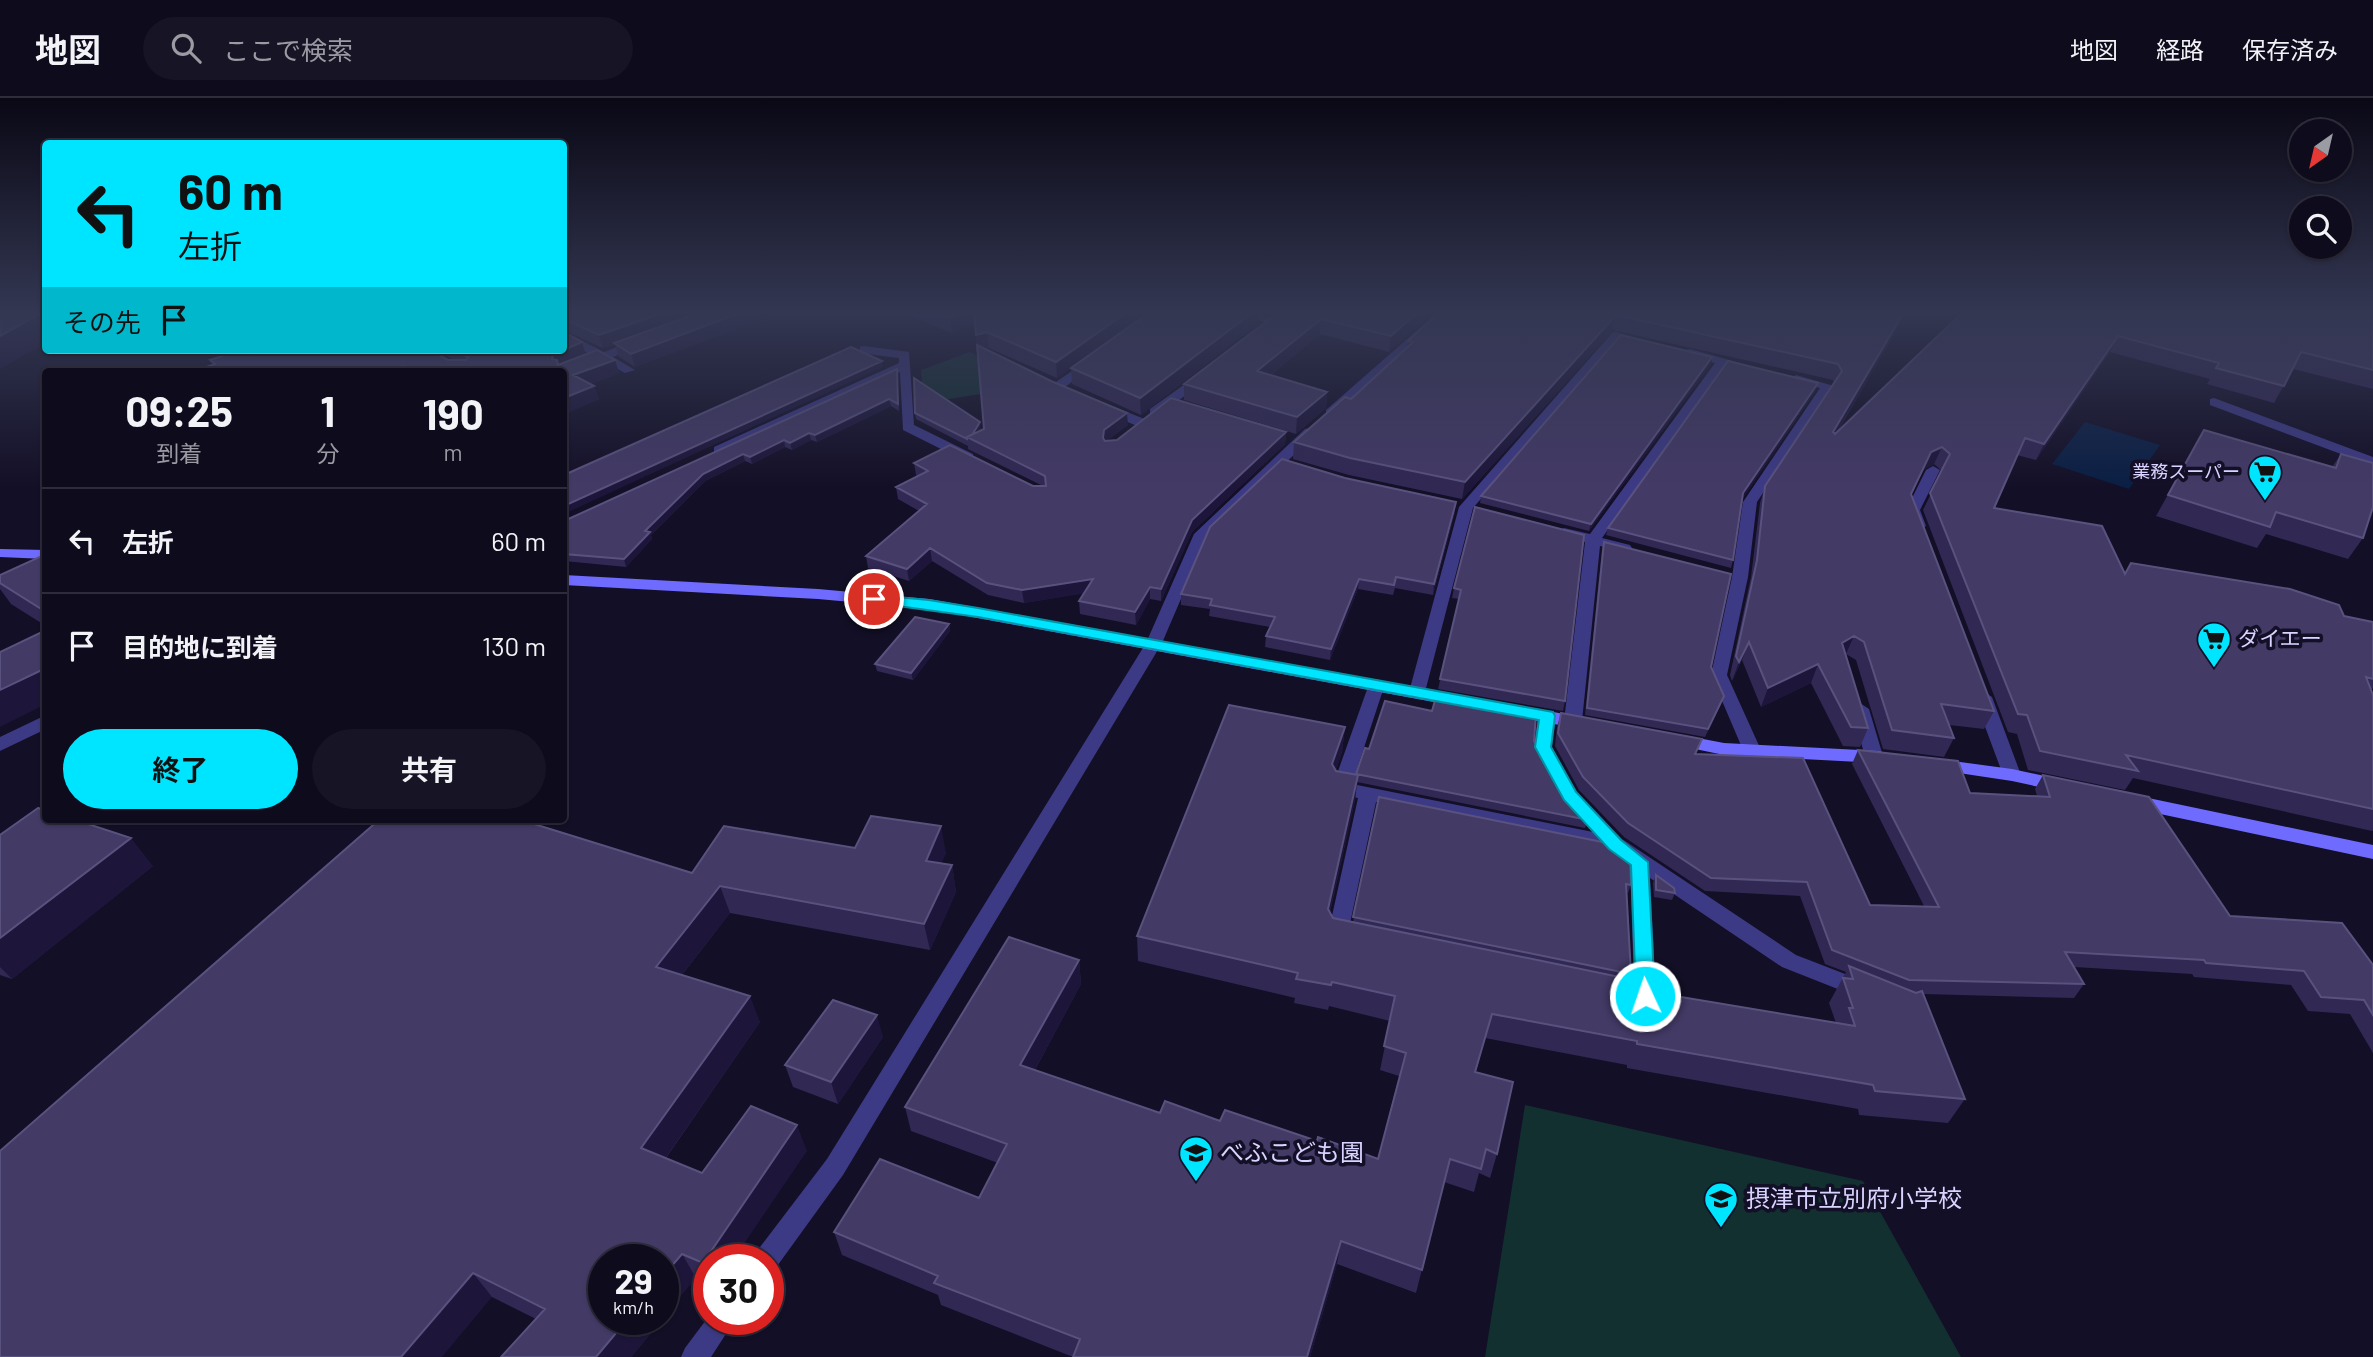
<!DOCTYPE html>
<html lang="ja">
<head>
<meta charset="utf-8">
<style>
  body { margin:0; font-family:Barlow,"Noto Sans JP",sans-serif; background:#171425; color:#f1f3f6; height:100vh; display:flex; flex-direction:column; font-size:26px; white-space:nowrap }
  * { box-sizing:border-box; margin:0 }
  p { font-size:23px; color:#9b9ba3 }
  .icon { flex:none; width:38px; height:38px; fill:none; stroke:currentColor; stroke-width:2; stroke-linecap:round; stroke-linejoin:round }
  .map { position:relative; flex:1; overflow:hidden }
  .sheet { position:absolute; left:42px; top:270px; width:525px; height:455px; display:flex; flex-direction:column; background:#0e0b1c; border-radius:7px; box-shadow:0 2px 5px #0004,0 0 0 2px #2e2b3b }
  .sheet>* { flex:none }
  .banner { position:absolute; left:42px; top:42px; width:525px; height:214px; border-radius:7px; box-shadow:0 2px 5px #0004,0 0 0 2px #2e2b3b; background:#00e5ff; color:#111; overflow:hidden }
  .needle { width:46px; rotate:214deg }
  .tools { position:absolute; left:2289px; top:21px; display:grid; gap:14px }
  .tools a { display:grid; place-items:center; width:63px; height:63px; border-radius:50%; background:#0e0b1c; box-shadow:0 2px 5px #0004,0 0 0 2px #2e2b3b; font-size:35px }
  .speed { position:absolute; left:588px; top:1146px; display:flex; gap:14px; font-size:35px; font-weight:700; text-align:center }
  .speed>* { display:grid; place-content:center; width:91px; height:91px; border-radius:50%; background:#0e0b1c; box-shadow:0 2px 5px #0004,0 0 0 2px #2e2b3b; line-height:1 }
  .speed small { font-size:18px; font-weight:400 }
  .speed .limit { border:10px solid #d22; background:#fff; color:#111 }
  .pin { position:absolute; display:grid; place-items:center; width:60px; height:60px; color:#fff; margin:-30px; border:4px solid #fff; border-radius:50%; box-shadow:0 2px 7px #0007 }
  .me { position:absolute; width:77px; margin:-38px; rotate:357deg; stroke-linejoin:round; filter:drop-shadow(0 0 5px #0008) }
  .turn { display:flex; align-items:center; gap:24px; height:147px; padding:0 21px; font-size:32px }
  .turn .icon { width:91px; height:91px; stroke-width:2.5 }
  .turn b { display:block; font-size:49px; line-height:60px }
  .then { display:flex; align-items:center; height:66px; padding:0 21px; background:#0003; gap:14px; font-size:26px }
  .eta { display:flex; justify-content:space-evenly; align-items:center; height:119px; text-align:center }
  .eta b { font-size:42px; font-weight:700; line-height:49px }
  .action { display:flex; gap:14px; margin-top:auto; padding:14px 21px }
  .action a { flex:1; height:80px; border-radius:42px; background:#00e5ff; color:#111; font-size:28px; font-weight:700; line-height:80px; text-align:center }
  .action a+a { background:#171425; color:#f1f3f6 }
  ul { padding:0; list-style:none }
  li { display:flex; align-items:center; gap:21px; height:105px; padding:0 21px; border-top:2px solid #2e2b3b }
  li div { flex:1 }
  li b { display:block; font-size:26px }
  li em { font-style:normal }
  header { display:flex; align-items:center; gap:42px; box-sizing:border-box; height:98px; padding:0 35px; background:#0e0b1c; border-bottom:2px solid #2e2b3b }
  header strong { font-size:33px }
  nav { display:flex; gap:38px; margin-inline-start:auto; font-size:24px }
  .search { width:490px; height:63px; background:#171425; display:flex; align-items:center; gap:18px; box-sizing:border-box; padding:0 24px; border-radius:38px; color:#9b9ba3; font-size:26px }
  .map>svg:first-child { display:block }
  .green { fill:#12302f }
  .water { fill:#0a1f44 }
  .lines { fill:none; stroke-linecap:round; stroke-linejoin:round }
  .street { fill:#3d3a85; fill-rule:evenodd }
  .secondary { fill:#6f6bff; fill-rule:evenodd }
  .wall { fill:#312854 }
  .shaded-wall { fill:#1d163a }
  .building { fill:#433a66; stroke:#5a527e; stroke-width:2 }
  .route { fill:#00e5ff; stroke:#0095a6; stroke-width:2 }
  .labels { text-anchor:middle; stroke-width:7; stroke-linejoin:round; paint-order:stroke }
  .far-poi-label { font-size:18px; fill:#d9d4ff; stroke:#130f26; text-anchor:end }
  .poi-label { font-size:21px; fill:#d9d4ff; stroke:#130f26; text-anchor:start }
  .near-poi-label { font-size:24px; fill:#d9d4ff; stroke:#130f26; text-anchor:start }
</style>
</head>
<body>
<header>
<strong>地図</strong>
<div class="search"><svg class="icon" aria-label="search" viewBox="0 0 24 24"><circle cx="10" cy="10" r="6"/><path d="M15 15l6 6"/></svg>ここで検索</div>
<nav><a>地図</a><a>経路</a><a>保存済み</a></nav>
</header>
<div class="map">
<svg width="2373" height="1259" viewBox="0 0 2373 1259">
  <rect width="100%" height="100%" fill="#130f26"/>
  <path class="green" d="M970 254 979 259 981 296 923 305 921 272Z
    M1525 1007 1863 1083 1961 1259H1485Z"/>
  <path class="water" d="M2085 324 2160 347 2129 391 2052 366Z"/>
  <g class="lines">
    <path class="street" d="M1229 214H1250L1279 223 1273 226Z
      M1438 214H1451L1336 318H1326V312Z
      M564 234 604 254 633 243H641V247L613 259 635 272 625 275 603 263 564 278V273L560 271 593 258 564 242Z
      M1616 234 1648 244 1642 248 1619 241 1473 410 1425 594 1423 598H1411L1409 594 1459 409 1612 235Z
      M864 248 909 254 914 327 973 356V362H963L903 332 900 274 724 355H714V349L899 265V260L860 255V249Z
      M1690 251 1754 269 1748 273 1725 267 1602 440 1630 447 1632 450 1625 454 1600 448 1582 623 1579 627H1567L1564 623 1585 444 1559 437 1557 434 1564 430 1590 436 1715 265 1686 258V252Z
      M1091 260 1095 261V267L1061 292H1053V286Z
      M1202 274 1208 278 1206 281 1160 317H1150V311Z
      M1796 277 1834 288 1757 404 1748 479 1727 577 1761 652 1752 658 1743 652 1711 577 1732 479 1743 404 1820 290 1792 284 1790 281Z
      M2214 300 2373 359V368L2210 307V301Z
      M1107 306 1147 322 1148 325 1147 328H1137L1102 313 1101 310Z
      M1310 330 1317 334 1315 337 1208 438 1162 545 843 1077 775 1171 768 1173V1162H753L757 1153 827 1061 1146 545 1194 436 1305 331Z
      M1933 368 1940 372 1920 412 1926 428 1919 432 1914 431 1906 412 1926 372Z
      M1377 581 1385 586 1352 686 1593 734 1563 703 1534 649 1538 618 1541 614H1553L1556 618 1552 649 1577 694 1622 741 1796 857 1871 886 1874 892 1871 898 1863 901 1782 869 1650 780 1656 899 1653 905 1645 908 1622 901 1619 895 1622 889 1634 887 1630 766 1610 752 1376 704 1349 830 1355 837 1352 843 1345 845 1331 842 1328 836 1358 700 1334 695 1332 690 1369 586Z
      M1983 593 1992 599 2021 677 2018 681H2006L2003 677 1974 599Z
      M1860 605 1869 611 1883 658 1880 662 1874 664 1865 658 1851 611Z
      M46 617V631L0 653V639Z
      M709 1218V1222H735L711 1259H681L685 1250Z"/>
    <path class="secondary" d="M0 451 46 452V461L0 459Z
      M564 477 818 491 929 501 1581 619 1590 625 1581 631 929 511 818 501 564 487Z
      M1677 636 1724 645 1879 653 1885 655 1888 659 1885 663 1879 665 1724 657 1671 646 1668 642Z
      M1938 661 2012 671 2068 683 2071 688 2068 693 2062 694 2012 683 1932 671 1929 667 1932 663Z
      M2134 697 2373 747V761L2127 709 2125 704 2127 699Z"/>
  </g>
  <path class="wall" d="M564 214 769 218 635 269 618 258 615 246 603 250 566 233 564 225Z
    M901 214H1149L1057 280 989 250 985 251 1128 327 1106 343 1286 334 1285 346 1192 434 1161 503 1150 501 1136 527 1080 516 1079 503 1084 495 1024 505 988 497 932 463 909 483 868 470 866 458 919 413 898 401 896 389 917 378 916 377 914 365 1033 388H1043L968 351V348L916 321 915 315 981 331 979 333 984 331 975 224 952 235Z
    M1150 214H1259L1258 225 1141 317 1072 286 1071 270Z
    M1279 214H1434L1389 254 1320 236 1271 277 1327 294 1326 310 1296 336 1184 302V286Z
    M1440 214H1907L1838 333 1963 214H2373V291L2293 271 2274 305 2207 286 2210 281 2110 254 2036 362 2017 357 1994 410 2125 476 2373 524V590L2371 592 2373 597V732L2372 733 2133 680 2125 692 2028 672 2017 636 2008 634 1923 412 1942 373 1934 366 1924 371 1911 397 1994 613 1984 631 1949 627 1954 640 1944 659 1883 651 1856 562 1846 556 1868 630 1860 649 1843 648 1811 585 1761 609 1742 562 1732 583 1730 577 1751 479 1760 405 1765 388 1834 285 1833 282 1613 232 1462 401 1349 377 1293 361 1294 344 1351 301 1407 249 1408 243Z
    M436 252H564L615 262 619 275 591 286 594 288 599 301 564 316V273H195L213 267 210 262H454Z
    M1712 259 1711 266 1589 433 1480 405 1481 398Z
    M897 271 899 313 891 308 817 344 811 342 792 352 785 349 752 366 745 363 705 383 651 437 652 441 626 469 564 463V423Z
    M1818 285 1816 292 1743 400 1733 462 1731 470 1606 437 1608 430Z
    M2204 332 2332 369 2341 356 2363 440 2348 461 2266 436 2257 450 2156 418Z
    M1455 414 1433 497 1395 490 1393 497 1358 491 1330 562 1265 549 1266 538 1270 529 1209 518 1210 511 1181 507V496Z
    M1584 437 1565 603 1563 613 1438 591 1459 501 1452 500 1454 490Z
    M1604 444 1711 569 1721 606 1705 639 1585 617 1602 451Z
    M46 456V528L11 506 0 491V477Z
    M949 526 950 533 913 582 877 573 875 566Z
    M1561 615 1697 656 1870 807 1924 808 1852 666 1858 652 1970 695 2037 698 2035 691 2043 677 2230 818 2373 867V955L2350 916 2308 913 2291 887 2194 879 2192 876 2074 869 2084 886 2074 900 1923 896 1965 1001 1948 1025 1859 1017 1858 1011 1627 970V967L1485 940 1476 974 1497 1056 1490 1080 1479 1075 1474 1094 1444 1084 1416 1195 1337 1166 1310 1259H1073L941 1207 938 1197 842 1157 834 1134 979 1100 998 1065 911 1033 905 1009 1079 862 1081 886 1035 972 1160 1015 1220 1023 1317 1043 1378 1061 1399 978 1380 972 1390 923 1329 908 1328 912 1294 905 1295 900 1138 863 1137 838 1345 629 1342 654 1336 672 1356 677 1369 651 1534 643 1563 696 1588 722 1585 730 1357 684 1355 702 1330 814 1333 820 1353 824 1379 699 1631 787 1628 795H1627L1631 876 1629 881 1639 892 1836 925 1829 905 1846 874 1825 866 1800 798 1705 793 1624 739 1579 692 1555 648 1557 629Z
    M0 737 153 768 12 881 0 877Z
    M855 750 946 755 941 765 952 767 956 794 930 852 730 815 682 877 760 924 666 1060 702 1075 807 1053 709 1162V1186L696 1180 604 1222H662L631 1259 536 1221 492 1199 0 1259 692 775Z
    M1656 777 1675 795 1672 802 1654 799 1653 785Z
    M883 939 838 1006 793 989 785 967Z"/>
  <path class="shaded-wall" d="M43 214H46V245L0 271V238Z
    M564 214H586L564 221Z
    M666 214H707L603 250 599 237Z
    M742 214H768L769 218 635 269 631 256Z
    M962 214H975L976 224 952 235 950 220Z
    M1127 214H1149L1057 280 1056 264Z
    M1253 214H1259L1258 225 1141 317 1140 300Z
    M1418 214H1434L1389 254 1391 238Z
    M1904 214H1907L1827 351 1833 334Z
    M1616 217 1613 232 1462 401 1465 384Z
    M1321 221 1320 236 1256 289 1257 273Z
    M987 234 989 250 978 252 976 237Z
    M2118 238 2110 254 2036 362 2044 346Z
    M582 244 586 257 560 273 552 261 553 257Z
    M1712 259 1711 266 1589 433 1591 426Z
    M615 262 619 275 578 291 573 277Z
    M882 263 883 269 564 416V408Z
    M403 268 405 273H389Z
    M1818 285 1816 292 1741 403 1743 395Z
    M594 288 599 301 564 316V300Z
    M1327 294 1326 310 1296 336 1297 319Z
    M889 301 891 308 817 344 815 337Z
    M1127 315 1128 327 1104 344 1103 340 1104 332Z
    M980 324 981 331 974 343 970 341Z
    M1286 334 1285 346 1192 434 1161 503V491L1192 422Z
    M809 335 811 342 792 352 790 345Z
    M784 342 785 349 752 366 750 359Z
    M1942 349 1934 366 1924 371 1904 413 1931 354Z
    M743 356 745 363 705 383 651 437 652 441 626 469 624 461 645 433 703 376Z
    M1456 404 1455 414 1433 497 1434 486Z
    M930 450 932 463 909 483 907 471Z
    M1093 481 1094 494 1024 505 1022 492Z
    M1359 481 1358 491 1330 562 1331 551Z
    M1150 489V501L1136 527 1135 514Z
    M949 526 950 533 913 582 911 575Z
    M1854 538 1846 556 1834 564 1842 545Z
    M1749 544 1742 562 1732 583 1739 564Z
    M1818 566 1811 585 1761 609 1768 590Z
    M46 570V606L0 629V592Z
    M1345 629 1342 654 1330 691 1332 666Z
    M1358 677 1355 702 1325 835 1328 811Z
    M941 728 946 755 931 789 926 763Z
    M131 740 153 768 12 881 0 869V840Z
    M952 767 956 794 930 852 924 826Z
    M720 788 730 815 667 896 656 869Z
    M1079 862 1081 886 1024 992 1020 967Z
    M750 898 760 924 655 1075 641 1050Z
    M877 917 883 939 838 1006 831 984Z
    M797 1027 807 1053 733 1162H709V1176L703 1165Z
    M1341 1143 1337 1166 1310 1259H1307Z
    M682 1156 696 1180 663 1219V1178Z
    M473 1175 492 1199 442 1259H401Z
    M627 1222H662L631 1259H596Z"/>
  <path class="building" d="M0 214H43L0 238Z
    M579 214H666L599 237 564 221V219Z
    M701 214H742L631 256 614 245Z
    M936 214H962L950 220Z
    M974 214H1127L1056 264 987 234 976 237Z
    M1150 214H1253L1140 300 1071 270Z
    M1279 214H1418L1391 238 1321 221 1257 273 1327 294 1297 319 1184 286Z
    M1440 214H1904L1833 334 1835 336 1963 214 2373 215V272L2301 254 2284 288 2216 270 2219 265 2118 238 2044 346 2025 340 1994 410 2102 428 2125 476 2131 465 2290 491 2339 507 2344 518 2373 524V581L2366 579 2373 597V711L2126 657 2138 673 2040 653 2027 617 2018 616 1930 395 1950 356 1942 349 1931 354 1911 396 1994 613 1941 606 1954 640 1892 632 1864 544 1854 538 1842 545 1868 630 1851 629 1818 566 1768 590 1749 544 1739 564 1736 558 1757 462 1765 388 1842 273 1838 266 1616 217 1465 384 1350 360 1294 344 1345 299 1351 301 1413 244 1408 243Z
    M564 234 582 244 553 257 552 261 557 262 558 267 597 252 615 262 573 277 594 288 564 300V273H412L403 268 389 273H195L215 266 210 262 241 252H429L448 262H466L468 259 455 252H564Z
    M1621 237 1712 259 1591 426 1481 398Z
    M977 247 1051 283 1127 315 1104 332 1103 340 1105 343 1117 342 1171 300 1286 334 1192 422 1161 491 1150 489 1135 514 1079 503 1093 481 1022 492 987 485 930 450 907 471 866 458 927 406 896 389 928 373 914 365 950 347 1033 388H1046L1045 378 967 339 984 331Z
    M851 249 882 263 564 408V377Z
    M1728 263 1818 285 1743 395 1733 462 1608 430Z
    M897 271 898 306 889 301 815 337 809 335 790 345 784 342 750 359 743 356 703 376 645 433 650 434 624 461 564 456V423Z
    M914 280 980 324 972 337 967 339V341L915 315Z
    M2204 332 2336 370 2341 356 2373 365V409L2363 440 2276 414 2270 429 2168 397Z
    M1282 361 1345 380 1456 404 1434 486 1396 479 1394 487 1359 481 1331 551 1266 538 1275 519 1210 507 1212 501 1181 496 1210 429Z
    M1475 409 1584 437 1565 603 1440 581 1461 492 1454 490Z
    M1604 444 1731 476 1711 569 1724 598 1708 631 1587 610Z
    M46 456V514L0 485V477Z
    M915 519 949 526 911 575 875 566Z
    M46 532V570L0 592V554Z
    M1436 599 1536 617 1534 643 1563 696 1588 722 1356 676 1365 650 1369 651 1385 603 1432 613Z
    M1229 607 1345 629 1332 666 1336 673 1358 677 1328 811 1333 820 1639 883V892L1855 928 1849 910H1853L1843 880 1853 881 1849 868 1916 895 1922 893 1965 1001 1875 993 1873 987 1637 946V943L1492 916 1475 974 1513 984 1497 1056 1486 1051 1481 1071 1450 1061 1422 1172 1341 1143 1307 1259H1073L1080 1241 934 1185 938 1178 834 1134 880 1061 979 1100 1007 1046 905 1009 1009 839 1079 862 1020 967 1160 1015 1165 1003 1220 1023 1225 1012 1317 1043 1318 1039 1378 1061 1406 955 1384 948 1395 898 1332 884 1331 887 1296 881 1298 875 1137 838Z
    M1561 615 1702 641 1695 656 1803 660 1870 807 1939 809 1858 652 1958 663 1970 695 2050 699 2043 677 2149 699 2230 818 2342 825 2373 867V917L2364 902 2321 899 2304 873 2206 865 2204 862 2065 854 2084 886 1909 882 1832 852 1807 784 1711 780 1628 725 1583 679 1558 635Z
    M1379 699 1612 746 1630 759 1631 787 1626 786 1631 876 1353 819Z
    M38 710 46 712V721H73L131 740 0 840V737Z
    M871 718 941 728 926 763 952 767 924 826 720 788 656 869 750 898 641 1050 702 1075 751 1008 797 1027 703 1165 682 1156 663 1178V1162H604V1222H627L596 1259H501L545 1211 473 1175 401 1259H0V1053L380 721H518L692 775 724 728 855 750Z
    M1656 777 1674 790 1675 795 1656 792Z
    M833 902 877 917 831 984 785 967Z"/>
  <linearGradient id="sky" x2="0" y2="1"><stop stop-color="#0a0815"/><stop offset="0.55" stop-color="#333752"/><stop offset="1" stop-color="#333752" stop-opacity="0"/></linearGradient>
  <rect width="2373" height="390" fill="url(#sky)"/>
  <path class="route" d="M874 497 929 502 978 510 1553 614 1555 618 1551 649 1576 694 1621 742 1648 764 1655 898 1652 904 1645 906 1638 904 1636 898 1631 767 1609 751 1564 702 1535 649 1539 622 978 519 869 504 867 501Z"/>
  <defs>
    <g id="supermarket-pin" transform="scale(1.75)"><path d="M0 17L-7.5 6A9.5 9.5 0 1 1 7.5 6Z" fill="#00e5ff" stroke="#130f26"/><path d="M-6-5.5h2.5l.6 2H6L4.5 2H-2.5L-4.4-4H-6ZM-1.5 3.2a1.3 1.3 0 1 0 .1 0ZM3 3.2a1.3 1.3 0 1 0 .1 0Z" fill="#111"/></g>
    <g id="school-pin" transform="scale(1.75)"><path d="M0 17L-7.5 6A9.5 9.5 0 1 1 7.5 6Z" fill="#00e5ff" stroke="#130f26"/><path d="M0-5L7-2L0 1L-7-2ZM-4 1L0 2.5L4 1V4Q0 6-4 4Z" fill="#111"/></g>
  </defs>
  <g fill-rule="evenodd">
    <use href="#supermarket-pin" x="2265" y="374"/>
    <use href="#supermarket-pin" x="2214" y="541"/>
    <use href="#school-pin" x="1196" y="1055"/>
    <use href="#school-pin" x="1721" y="1101"/>
  </g>
  <g class="labels">
    <g class="far-poi-label">
      <text x="2240" y="380">業務スーパー</text>
    </g>
    <g class="poi-label">
      <text x="2238" y="548">ダイエー</text>
    </g>
    <g class="near-poi-label">
      <text x="1220" y="1063">べふこども園</text>
      <text x="1746" y="1109">摂津市立別府小学校</text>
    </g>
  </g>
</svg>
<div class="tools">
<a><svg class="needle" viewBox="-14 -14 28 28"><path d="M0-13l5 13h-10z" fill="#e53935"/><path d="M0 13l5-13h-10z" fill="#9b9ba3"/></svg></a>
<a><svg class="icon" aria-label="search" viewBox="0 0 24 24"><circle cx="10" cy="10" r="6"/><path d="M15 15l6 6"/></svg></a>
</div>
<div class="speed"><div>29<small>km/h</small></div><div class="limit">30</div></div>
<div class="pin" style="left:874px;top:501px;background:#d93025"><svg class="icon" aria-label="arrive" viewBox="0 0 24 24"><path d="M6 21V4h12l-3 4 3 4H6"/></svg></div>
<svg class="me" style="left:1645px;top:898px" viewBox="-20 -20 40 40"><circle r="17" fill="#00e5ff" stroke="#fff" stroke-width="3"/><path d="M0-11L8 9 0 5-8 9z" fill="#fff"/></svg>
<div class="banner">
<div class="turn"><svg class="icon" aria-label="left" viewBox="0 0 24 24"><path d="M17 20v-9H6M10 6l-5 5 5 5"/></svg><div><b>60 m</b>左折</div></div>
<div class="then">その先<svg class="icon" aria-label="arrive" viewBox="0 0 24 24"><path d="M6 21V4h12l-3 4 3 4H6"/></svg></div>
</div>
<section class="sheet">
<div class="eta">
<div><b>09:25</b><p>到着</p></div>
<div><b>1</b><p>分</p></div>
<div><b>190</b><p>m</p></div>
</div>
<ul>
<li><svg class="icon" aria-label="left" viewBox="0 0 24 24"><path d="M17 20v-9H6M10 6l-5 5 5 5"/></svg><div><b>左折</b></div><em>60 m</em></li>
<li><svg class="icon" aria-label="arrive" viewBox="0 0 24 24"><path d="M6 21V4h12l-3 4 3 4H6"/></svg><div><b>目的地に到着</b></div><em>130 m</em></li>
</ul>
<div class="action"><a>終了</a><a>共有</a></div>
</section>
</div>
</body>
</html>
